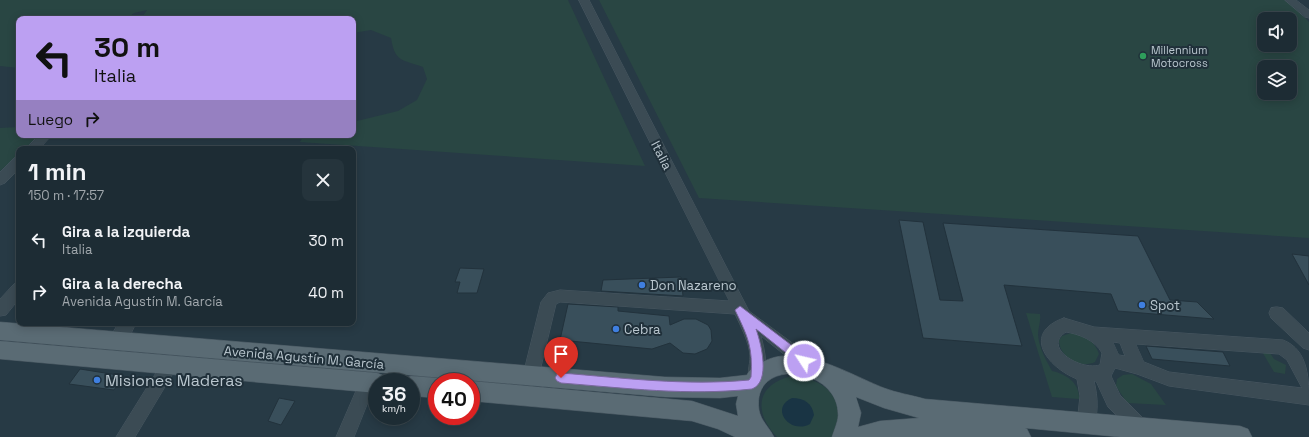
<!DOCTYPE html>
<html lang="es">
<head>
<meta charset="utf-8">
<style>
  body { margin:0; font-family:"Space Grotesk",sans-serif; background:#25343c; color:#f1f3f6; height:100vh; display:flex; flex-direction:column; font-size:15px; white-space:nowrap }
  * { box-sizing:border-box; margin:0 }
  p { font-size:13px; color:#a0a7ac }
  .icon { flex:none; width:22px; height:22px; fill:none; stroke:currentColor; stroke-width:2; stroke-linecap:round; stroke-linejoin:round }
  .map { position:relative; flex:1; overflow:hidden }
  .drawer { position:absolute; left:16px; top:146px; width:340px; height:180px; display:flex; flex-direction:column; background:#1d2c34; border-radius:8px; box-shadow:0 2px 10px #0003,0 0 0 1px #3b484f }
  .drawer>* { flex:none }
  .banner { position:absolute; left:16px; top:16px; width:340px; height:122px; border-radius:8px; box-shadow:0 2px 10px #0003,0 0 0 1px #3b484f; background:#bca0f2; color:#111; overflow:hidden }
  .fabs { position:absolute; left:1257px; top:12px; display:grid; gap:8px }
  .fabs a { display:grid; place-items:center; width:40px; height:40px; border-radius:8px; background:#1d2c34; box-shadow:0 2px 10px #0003,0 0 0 1px #3b484f; font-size:20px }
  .speed { position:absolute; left:368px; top:373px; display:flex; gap:8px; font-size:20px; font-weight:700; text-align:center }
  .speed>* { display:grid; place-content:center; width:52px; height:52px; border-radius:50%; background:#1d2c34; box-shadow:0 2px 10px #0003,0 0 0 1px #3b484f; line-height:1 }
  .speed small { font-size:10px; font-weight:400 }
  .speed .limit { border:6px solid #d22; background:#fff; color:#111 }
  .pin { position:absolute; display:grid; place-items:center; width:34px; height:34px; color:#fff; margin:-41px -17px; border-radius:50% 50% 50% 0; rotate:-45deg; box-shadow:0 0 4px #0007 }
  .pin .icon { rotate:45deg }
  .me { position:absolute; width:44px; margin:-22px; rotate:305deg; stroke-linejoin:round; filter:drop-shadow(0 0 3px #0008) }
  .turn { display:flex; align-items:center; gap:14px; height:84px; padding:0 12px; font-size:18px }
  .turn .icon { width:52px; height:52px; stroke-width:2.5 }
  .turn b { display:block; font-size:28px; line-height:34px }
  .then { display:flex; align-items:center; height:38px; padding:0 12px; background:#0003; gap:8px; font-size:15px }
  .round { display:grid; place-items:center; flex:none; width:42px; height:42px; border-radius:8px; background:#25343c }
  .head { display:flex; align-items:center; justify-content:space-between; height:68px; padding:0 12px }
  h1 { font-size:24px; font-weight:600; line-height:30px }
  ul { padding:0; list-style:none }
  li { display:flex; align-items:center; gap:12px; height:52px; padding:0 12px }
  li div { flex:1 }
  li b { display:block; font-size:15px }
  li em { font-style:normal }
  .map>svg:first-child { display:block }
  .green { fill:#294643; fill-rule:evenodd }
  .water { fill:#193444 }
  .building { fill:#394f5b; stroke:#22323c }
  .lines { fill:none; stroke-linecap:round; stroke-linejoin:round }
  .minor-casing { stroke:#485761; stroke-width:1 }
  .major-casing { stroke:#485761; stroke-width:1 }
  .minor { fill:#3b4b54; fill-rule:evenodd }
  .major { fill:#5a6b74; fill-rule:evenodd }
  .route { fill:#bca0f2; stroke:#7a689d }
  .leisure-dot { fill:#2e9e5b; stroke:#20303a; stroke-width:1.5 }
  .shop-dot { fill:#3f7fe0; stroke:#20303a; stroke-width:1.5 }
  .labels { text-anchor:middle; stroke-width:4; stroke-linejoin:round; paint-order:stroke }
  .far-poi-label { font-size:11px; fill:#b9c6ce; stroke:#20303a; text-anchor:start }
  .street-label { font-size:13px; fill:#b9c6ce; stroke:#20303a }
  .poi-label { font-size:13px; fill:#b9c6ce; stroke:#20303a; text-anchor:start }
  .near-poi-label { font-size:16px; fill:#b9c6ce; stroke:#20303a; text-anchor:start }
</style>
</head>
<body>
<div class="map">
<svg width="1309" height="437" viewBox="0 0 1309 437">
  <rect width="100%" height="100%" fill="#273a45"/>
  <path class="green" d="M0 0H568L645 166 300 142 304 135H353V122L398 111 417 100 427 79 423 67C401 59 395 62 391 38L371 30 353 33V19H141L147 10 134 13 126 19H19V68L0 66Z
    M599 0H1288L1309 22V238L699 198ZM1264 19H1290V45H1264ZM1264 67H1290V93H1264Z
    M19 127V135H40L24 149H19V154L0 171V128Z
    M1026 313 1040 314C1041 322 1038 327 1038 335 1039 348 1046 360 1052 371 1066 374 1080 383 1079 399L1052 397Z
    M1071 333C1084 335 1095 341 1099 354L1095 362C1080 369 1059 357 1059 340L1062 336Z
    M1261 350H1268L1274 359 1286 365 1285 374 1274 372Z
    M1132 374 1151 384 1166 405 1127 403 1116 386 1117 379 1123 375Z
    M792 376C818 378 841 391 838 420 837 427 837 431 832 437H777C753 412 756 384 792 376Z"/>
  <path class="water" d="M792 398C804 398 812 403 814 415L810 424C790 435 769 408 792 398Z"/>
  <path class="building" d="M899 220 923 222 940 300 963 301 943 223 1138 236 1170 300 1197 302 1214 319 1118 311 1111 294 1004 285 1022 346 923 338Z
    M1292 254 1309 256V285Z
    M460 268 484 269 477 293H457L460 282H455Z
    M681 277 683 296 601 291 603 280Z
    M568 304 618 307V311L669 316 670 325 684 319H696L708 325 711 330 712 341 707 349 695 354 683 353 670 343 652 349 560 340Z
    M1146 346 1223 352 1230 366 1152 359Z
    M80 369 124 376 114 390 69 384Z
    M279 398 295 401 281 425 268 421Z"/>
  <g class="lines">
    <g class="minor-casing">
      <path id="minor" d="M579 0H589L749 311 818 362 820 367 818 372 812 374 806 372 761 336C765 352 769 369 762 384L756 386 750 384C746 375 750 366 750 356 749 342 741 327 735 314L560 302 556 304 539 375 537 380 531 382 525 380 523 375 541 302 548 293 560 290 729 301Z
        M1285 0H1296L1309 10V18L1305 17Z
        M39 135H52L39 149H26Z
        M19 157V169L5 183 0 185V172L14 158Z
        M19 282V299L6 315 0 316V299L14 284Z
        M1277 307 1283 308 1309 333V350L1303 348 1271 318 1269 313 1271 308Z
        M1064 318 1094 327 1283 340C1309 350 1309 380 1309 405L1169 386 1137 374 1115 368 1111 376 1120 395 1148 423 1151 429 1148 435 1143 437 1136 435 1108 407 1096 381H1094C1098 397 1099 415 1092 430L1086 432 1080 430 1077 424 1080 396 1077 379C1047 367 1021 333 1064 318ZM1066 332C1079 334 1095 340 1102 353L1100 365C1080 371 1041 347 1066 332ZM1113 342 1120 343 1125 356 1119 355ZM1136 344 1279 354 1287 360 1302 388 1169 372 1144 362Z
        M119 323H136C131 334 124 351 110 346L108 341Z
        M170 358 176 360 178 365 135 437H116L164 360Z
        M368 374 374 377 376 382 354 437H336L362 377Z"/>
    </g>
    <g class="major-casing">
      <path id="major" d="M0 322 665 377 720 378 747 375C749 370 753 368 758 365 794 339 848 374 884 388 897 393 911 395 925 399L1240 426 1248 429 1252 437H1120L1025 428 1027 429 1031 437H832C834 430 839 420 838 413 837 367 751 356 759 410 761 421 769 427 774 437H735L718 429 692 421 471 401V382H469L471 381 692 401 738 416 736 404 738 396 720 398 665 397 0 340ZM856 397 884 408 919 418 880 421 858 427 861 413Z
        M0 341 377 373 385 376 387 382H377V393L0 359Z
        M411 376 437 378 445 382H437V398L411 396V382H402L403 379Z"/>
    </g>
    <use href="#minor" class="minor"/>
    <use href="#major" class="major"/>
  </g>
  <path class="route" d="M740 306 807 357 809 361 807 364H800L756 329C761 343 771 382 752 389 688 396 625 388 561 383L557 381 555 378 557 374 561 373C624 378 686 386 749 380L751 377C753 347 748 337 735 310Z"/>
  <circle class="leisure-dot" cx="1143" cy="56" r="4"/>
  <g class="shop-dot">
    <circle cx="642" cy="285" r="4"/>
    <circle cx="1142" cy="305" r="4"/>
    <circle cx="616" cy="329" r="4"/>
    <circle cx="97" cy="380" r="4"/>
  </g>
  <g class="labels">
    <g class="far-poi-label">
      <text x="1151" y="54">Millennium<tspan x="1151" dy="13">Motocross</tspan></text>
    </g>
    <g class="street-label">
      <text transform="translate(662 155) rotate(63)" y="5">Italia</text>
      <text transform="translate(304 357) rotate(5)" y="5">Avenida Agustín M. García</text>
    </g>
    <g class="poi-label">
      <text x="650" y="290">Don Nazareno</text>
      <text x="1150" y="310">Spot</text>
      <text x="624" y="334">Cebra</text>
    </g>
    <g class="near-poi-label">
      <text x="105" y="386">Misiones Maderas</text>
    </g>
  </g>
</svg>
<div class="fabs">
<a><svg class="icon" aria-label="sound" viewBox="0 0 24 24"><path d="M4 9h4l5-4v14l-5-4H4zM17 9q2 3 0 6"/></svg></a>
<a><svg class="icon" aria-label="layers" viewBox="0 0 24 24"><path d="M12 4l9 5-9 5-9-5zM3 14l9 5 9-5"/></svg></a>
</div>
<div class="speed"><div>36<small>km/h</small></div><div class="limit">40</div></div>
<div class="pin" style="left:561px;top:378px;background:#d93025"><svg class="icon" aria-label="arrive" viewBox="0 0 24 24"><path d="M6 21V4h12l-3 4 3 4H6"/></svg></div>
<svg class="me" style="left:804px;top:361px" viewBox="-20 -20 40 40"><circle r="17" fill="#bca0f2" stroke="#fff" stroke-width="3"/><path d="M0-11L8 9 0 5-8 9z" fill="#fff"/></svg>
<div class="banner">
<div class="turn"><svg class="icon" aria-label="left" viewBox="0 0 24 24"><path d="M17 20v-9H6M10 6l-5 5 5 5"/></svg><div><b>30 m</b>Italia</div></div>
<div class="then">Luego<svg class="icon" aria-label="right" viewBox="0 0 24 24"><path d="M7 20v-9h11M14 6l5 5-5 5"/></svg></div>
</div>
<section class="drawer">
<div class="head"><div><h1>1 min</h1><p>150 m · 17:57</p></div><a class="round"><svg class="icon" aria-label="close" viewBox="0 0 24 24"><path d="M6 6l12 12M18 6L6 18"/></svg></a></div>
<ul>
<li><svg class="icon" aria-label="left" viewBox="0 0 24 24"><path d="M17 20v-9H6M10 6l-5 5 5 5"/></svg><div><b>Gira a la izquierda</b><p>Italia</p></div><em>30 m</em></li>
<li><svg class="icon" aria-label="right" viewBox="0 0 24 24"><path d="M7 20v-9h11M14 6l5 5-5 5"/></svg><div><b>Gira a la derecha</b><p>Avenida Agustín M. García</p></div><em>40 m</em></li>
</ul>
</section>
</div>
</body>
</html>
